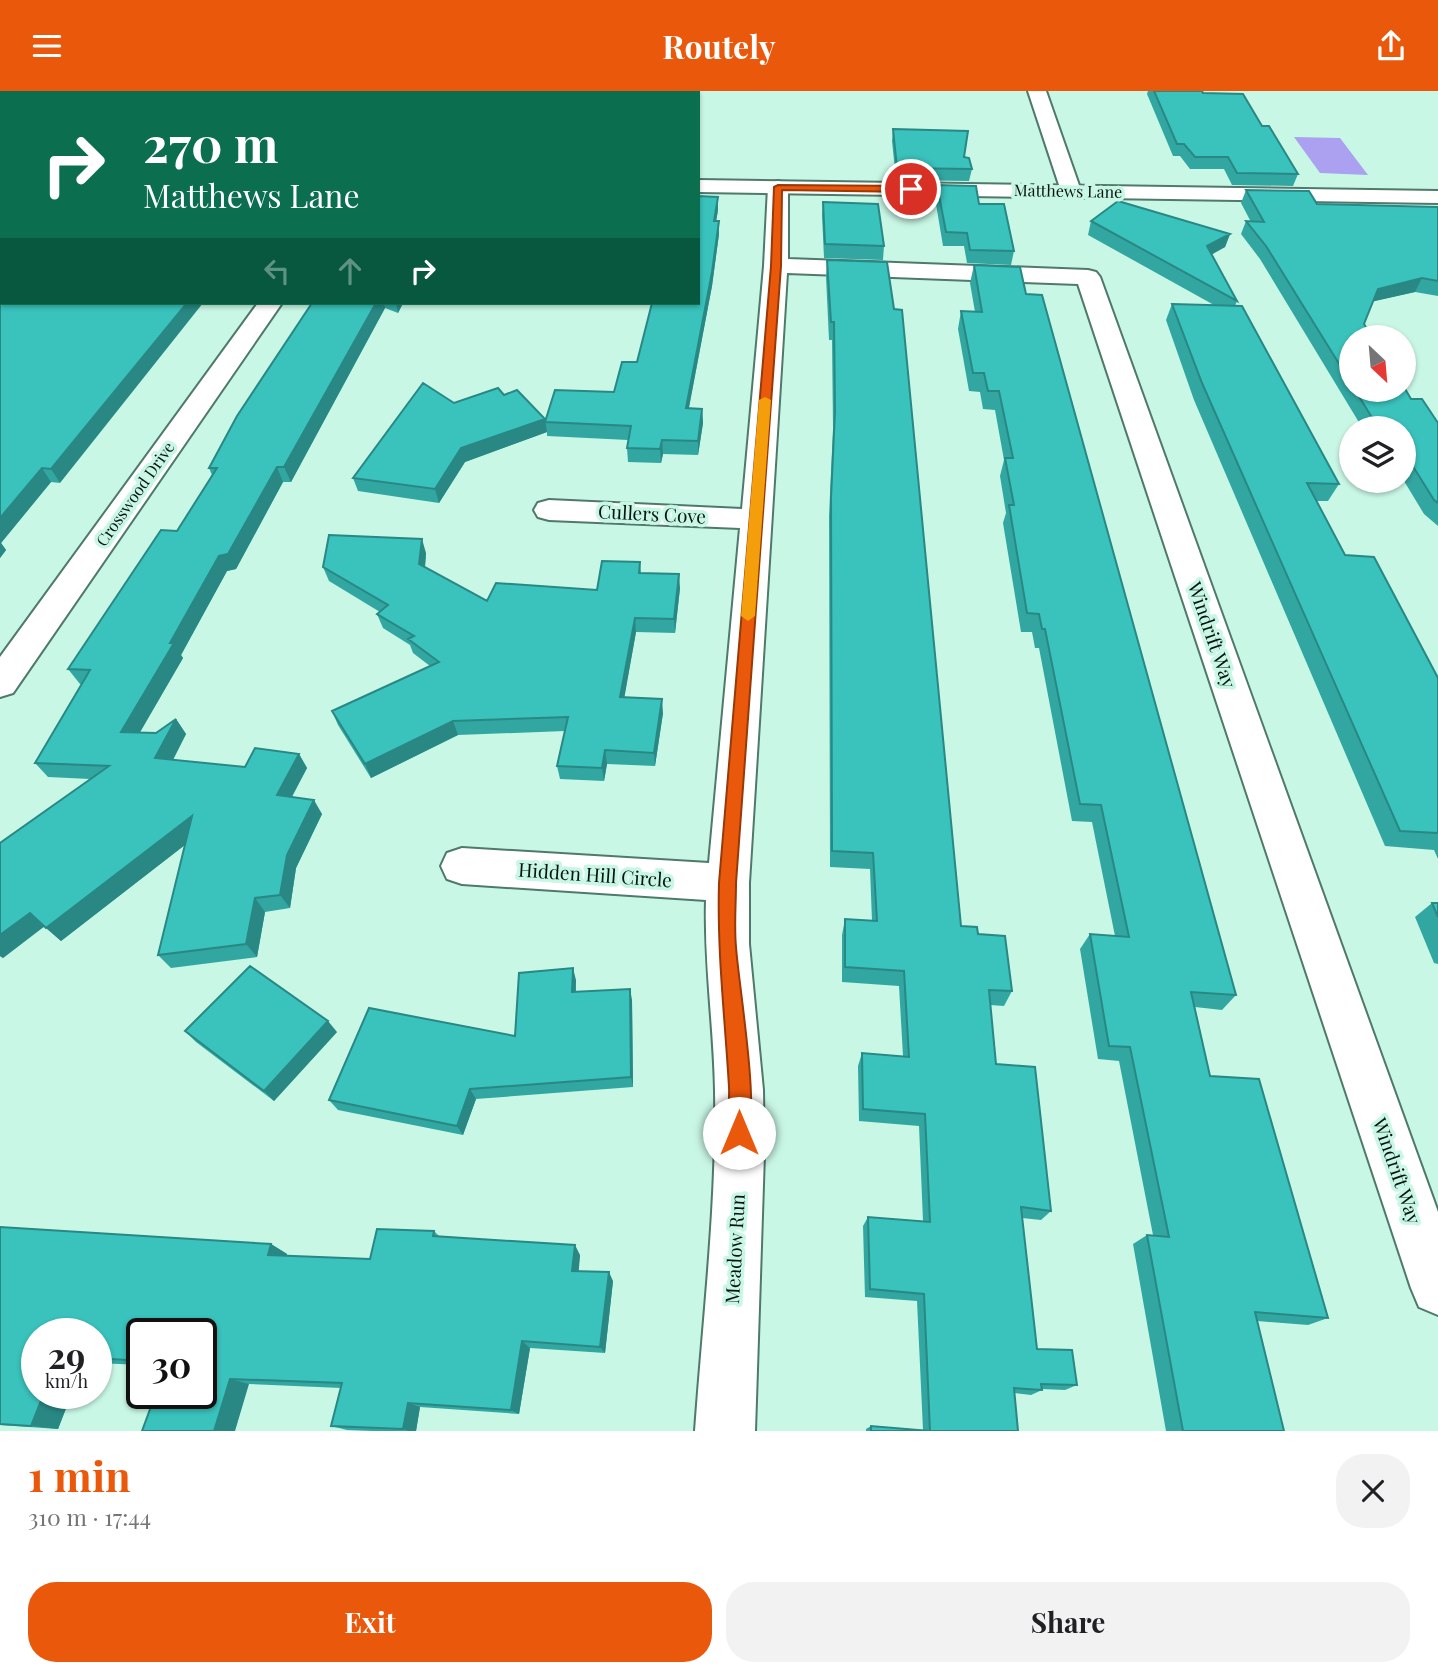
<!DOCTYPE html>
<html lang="en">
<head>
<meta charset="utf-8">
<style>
  body { margin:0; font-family:"Playfair Display",serif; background:#f2f2f2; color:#202124; height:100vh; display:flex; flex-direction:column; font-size:26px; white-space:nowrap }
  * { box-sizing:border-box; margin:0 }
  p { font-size:23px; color:#757577 }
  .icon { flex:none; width:38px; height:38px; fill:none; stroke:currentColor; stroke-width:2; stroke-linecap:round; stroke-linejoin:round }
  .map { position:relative; height:1340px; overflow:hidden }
  .sheet { display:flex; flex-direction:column; background:#fff; flex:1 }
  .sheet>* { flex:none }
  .banner { position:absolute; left:0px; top:0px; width:700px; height:214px; box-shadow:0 2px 5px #0004; background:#0b6e4f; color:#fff; overflow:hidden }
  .needle { width:46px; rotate:154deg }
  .controls { position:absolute; left:1339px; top:234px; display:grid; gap:14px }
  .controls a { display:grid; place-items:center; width:77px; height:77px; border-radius:50%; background:#fff; box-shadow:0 2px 5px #0004; font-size:35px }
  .speed { position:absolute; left:21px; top:1227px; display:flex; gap:14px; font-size:35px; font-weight:700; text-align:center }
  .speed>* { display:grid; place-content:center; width:91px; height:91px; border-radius:50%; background:#fff; box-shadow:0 2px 5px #0004; line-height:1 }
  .speed small { font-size:18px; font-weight:400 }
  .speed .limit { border:4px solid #111; border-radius:10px; background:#fff; color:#111 }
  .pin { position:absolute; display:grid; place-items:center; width:60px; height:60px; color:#fff; margin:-30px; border:4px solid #fff; border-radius:50%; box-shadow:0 2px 7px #0007 }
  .me { position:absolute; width:77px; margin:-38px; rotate:0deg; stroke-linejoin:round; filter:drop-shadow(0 0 5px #0008) }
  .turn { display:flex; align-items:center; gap:24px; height:147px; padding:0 28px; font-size:32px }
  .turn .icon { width:91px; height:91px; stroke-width:2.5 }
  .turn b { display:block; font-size:49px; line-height:60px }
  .lanes { display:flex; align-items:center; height:66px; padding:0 28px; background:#0003; justify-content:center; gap:35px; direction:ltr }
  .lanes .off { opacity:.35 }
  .round { display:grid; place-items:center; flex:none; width:74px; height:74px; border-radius:28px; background:#f2f2f2 }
  .headline { display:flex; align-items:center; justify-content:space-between; height:119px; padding:0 28px }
  h1 { font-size:42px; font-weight:700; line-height:52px; color:#ea580c }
  .cta { display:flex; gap:14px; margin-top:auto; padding:14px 28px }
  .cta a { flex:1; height:80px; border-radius:28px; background:#ea580c; color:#fff; font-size:28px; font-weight:700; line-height:80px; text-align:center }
  .cta a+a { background:#f2f2f2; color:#202124 }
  header { display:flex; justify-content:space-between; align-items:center; height:91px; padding:0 28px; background:#ea580c; color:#fff; font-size:32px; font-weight:700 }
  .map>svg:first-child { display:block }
  .water { fill:#aca0f0 }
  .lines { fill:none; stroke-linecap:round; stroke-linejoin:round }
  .street-casing { stroke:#4f796a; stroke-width:4 }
  .secondary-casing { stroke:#4f796a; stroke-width:4 }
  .street { fill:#fff; fill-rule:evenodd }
  .secondary { fill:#fff; fill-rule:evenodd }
  .wall { fill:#32a7a2 }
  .shaded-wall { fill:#298884 }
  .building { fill:#3ac2bc; stroke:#298884; stroke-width:2 }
  .route { fill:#ea580c; stroke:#983908; stroke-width:2 }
  .slow { fill:#f59e0b }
  .labels { text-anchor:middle; stroke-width:7; stroke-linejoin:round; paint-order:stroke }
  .far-street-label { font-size:16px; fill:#04140e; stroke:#c9f7e6 }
  .street-label { font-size:19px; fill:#04140e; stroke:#c9f7e6 }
</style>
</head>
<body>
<header><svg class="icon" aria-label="menu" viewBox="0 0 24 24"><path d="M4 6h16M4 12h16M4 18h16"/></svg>Routely<svg class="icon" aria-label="share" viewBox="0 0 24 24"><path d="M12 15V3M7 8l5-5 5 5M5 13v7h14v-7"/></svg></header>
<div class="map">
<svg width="1438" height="1340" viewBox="0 0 1438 1340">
  <rect width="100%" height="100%" fill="#c9f7e6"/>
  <path class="water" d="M1294 46 1340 47 1368 84 1320 82Z"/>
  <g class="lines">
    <g class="street-casing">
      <path id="street" d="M579 0H597L578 2Z
        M1028 0H1046L1081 100 1078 104H1064L1061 100Z
        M778 90 785 92 788 96V168L1088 179 1096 181 1100 186 1438 1121V1224L1419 1216 1411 1197 1078 193 787 182 749 792V853L763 999 764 1063 755 1340H695C703 1227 717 1113 715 1000 714 936 704 873 706 809L462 793 447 788 441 775 447 762 462 757 709 772 740 437 549 429 538 426 534 419 538 412 549 409 742 418 764 175 768 96 771 92Z
        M258 212H282L13 602 0 606V566Z"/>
    </g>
    <g class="secondary-casing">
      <path id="secondary" d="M0 79H2V91H0Z
        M698 89 1438 100V112L698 101Z
        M2 131V145L0 146V132Z"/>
    </g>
    <use href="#street" class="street"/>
    <use href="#secondary" class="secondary"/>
  </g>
  <path class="wall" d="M1148 0H1202L1203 2 1262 35 1298 83 1293 95 1232 94 1224 78H1190L1180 65H1173L1147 3Z
    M893 38 964 66 972 78 969 90 896 89 892 50Z
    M937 94 979 113 1014 160 1011 174 967 172 964 155H943L935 107Z
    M1246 99 1317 113 1438 116V205L1415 201 1373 210 1351 247V299H1404L1411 308 1438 332V435L1424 423 1404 390V338H1363L1260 168 1241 143 1246 130 1251 131 1241 112Z
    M823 111 884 155 883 169 824 167 822 124Z
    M718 119 716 130 719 143 712 195 689 317 702 318 703 332 698 364 663 363 661 372 628 371 627 357 628 349 547 345V341L465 371 439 412 358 400 353 387 454 312 504 304 545 330 614 301 637 271Z
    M1091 130 1230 143 1225 156 1212 163 1237 210 1235 215 1339 393 1328 410H1316L1345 464 1438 587V768L1434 759 1385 755 1194 309 1166 229 1172 213 1214 214 1088 144Z
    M827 169 961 835 978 843 1012 900 1004 915 990 914 996 973 1051 1120 1041 1129 1022 1127 1037 1258 1077 1294 1065 1299 1042 1298V1299L1031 1304 1014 1302 1018 1340H866V1338L871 1335 923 1339 917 1210 865 1206 863 1135 868 1126 923 1130 919 1035 859 1030 858 975 862 962 903 965 899 895 842 891V844L845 828 872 830 870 778 830 776 829 425 833 338 832 249H829L826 186Z
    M0 172 60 392 51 391 1 452 6 459 0 467Z
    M974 174 1026 203 1236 904 1222 919 1195 916 1210 985 1328 1227 1308 1234 1257 1230 1284 1340H1166L1133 1153 1147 1144H1153L1119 970 1098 968 1080 858 1090 843 1115 845 1092 731 1072 730 1039 557H1035L1032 541H1021L1003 432 1006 422 1000 385 1004 369 995 319 983 318 980 301 969 300 958 238 961 220 975 221 970 192Z
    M312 212H403L398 222 385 217 291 391H283L236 478 227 480 181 564 183 567 140 641 156 642 176 628 186 643 173 669 245 676 299 663 307 677 292 706 322 723 296 777 290 817 265 821 257 866 171 877 158 864 186 753 61 850 44 835 3 867 0 865V752L90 688 48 686 35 672 82 593H80L68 578 177 440 212 384 209 377Z
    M426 462 425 476 487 510 597 499 640 471 641 482 680 497 675 542 636 541 624 606 663 622 655 675 607 673 604 690 560 688 557 675 565 640 458 644 371 687 338 634 332 620 430 575 413 562 410 554 383 537 377 523 380 521 329 490 323 476Z
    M1432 812H1438V873L1434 872 1415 826Z
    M576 889V901L632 909 633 996 476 1008 463 1044 338 1019 329 1009 515 945Z
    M185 940 337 941 274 1010 196 951Z
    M0 1136 271 1153 287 1163V1165L370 1168 434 1140 439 1145 580 1164 578 1180 613 1190 605 1262 530 1257 519 1323 420 1316 416 1340H372L347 1339 331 1335 341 1297 249 1293 201 1302 142 1242V1274L96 1272V1242H37V1302H72L58 1338 0 1334Z"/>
  <path class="shaded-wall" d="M718 106V119L714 143V130Z
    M719 130V143L712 195 686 331V317Z
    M1230 143 1225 156 1202 169 1207 155Z
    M1422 187 1415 201 1371 211 1378 198Z
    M187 212H203L60 392 51 378Z
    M376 212H384L385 217 291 391 284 376Z
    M396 212H403L398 222Z
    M702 318 703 332 698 364V350Z
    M545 328 547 341 465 371 439 412 435 398 461 357Z
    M662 349 663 363 661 372 660 358Z
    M277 376 283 391 236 478 227 480 181 564 183 567 132 655 121 641 219 465Z
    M42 377 51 391 1 452 6 459 0 467V427Z
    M422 448 426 462 424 488 419 473Z
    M679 483 680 497 675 542 674 528Z
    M635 527 636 541 622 620 620 606Z
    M662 608 663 622 655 675 654 662Z
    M176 628 186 643 166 682 155 667Z
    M453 630 458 644 371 687 365 673Z
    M605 659 607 673 604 690 602 677Z
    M299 663 307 677 285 718 277 704Z
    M314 709 322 723 296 777 290 817 280 804 287 764Z
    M192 725 203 740 61 850 46 837Z
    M255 807 265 821 257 866 246 853Z
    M30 822 45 835 3 867 0 865V844Z
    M573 877 576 889 575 912 572 901Z
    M630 898 632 909 633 996 631 986Z
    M328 930 337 941 274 1010 264 1000Z
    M470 998 476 1008 463 1044 457 1035Z
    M271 1153 287 1163 284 1174 268 1164Z
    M575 1154 580 1164 578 1189 572 1180Z
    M609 1181 613 1190 605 1262 600 1256Z
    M522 1250 530 1257 519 1323 511 1319Z
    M230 1288 249 1293 235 1340H214Z
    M44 1302H72L58 1338 31 1335Z
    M408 1312 420 1316 416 1340H409L403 1338Z"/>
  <path class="building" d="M404 0H492L491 2H402Z
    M1154 0H1202L1203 2 1243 3 1262 35H1269L1298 83 1237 82 1228 66H1195L1184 53H1177Z
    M893 38 968 40 964 66 969 67 972 78 897 77Z
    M937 94 976 95 979 113H1004L1014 160 970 159 967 142 946 141Z
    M1246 99 1309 100 1317 113 1438 116V190L1422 187 1378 198 1364 233 1372 247H1351V292L1266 155 1246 130 1264 131Z
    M698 105 718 106 714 130H719L712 181 686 317 702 318 698 350 662 349 660 358 627 357 631 335 545 331 555 299 614 301 622 271H637L652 212H698Z
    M1118 110 1230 143 1207 155 1237 210 1091 130Z
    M823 111 878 113 884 155 825 153Z
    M827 169 887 171 894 218 902 219 961 835 977 836 978 843 1005 845 1012 900 989 899 996 973 1035 976 1051 1120 1021 1116 1037 1258 1072 1259 1077 1294 1041 1293 1042 1299 1014 1297 1018 1340H871V1335L930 1340 924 1203 870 1198 868 1126 930 1131 925 1023 863 1018 862 962 909 966 904 880 845 876V828L877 830 873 762 832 760 831 407 835 320 834 231H831Z
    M2 171V212H187L51 378 42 377 0 427V172Z
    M974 174 1020 176 1026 203 1042 204 1236 904 1191 901 1210 985 1259 988 1328 1227 1255 1221 1284 1340H1183L1147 1144 1169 1146 1130 956 1109 955 1090 843 1129 846 1101 714 1080 713 1045 538H1042L1039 523 1027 522 1009 414H1014L1005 367H1013L999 300H988L984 282H973L961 220 982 221Z
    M312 212H376L284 376H277L228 463 219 465 170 552H174L121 641 156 642 176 628 155 667 245 676 255 657 299 663 277 704 314 709 287 764 280 804 255 807 246 853 158 864 192 725 46 837 30 822 0 844V752L109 675 35 672 90 579 68 578 161 439 177 440 217 377H209L237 325Z
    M1172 213 1242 215 1339 393 1307 392 1345 464 1374 466 1438 587V742L1400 740 1202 292Z
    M423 292 454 312 498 297 504 304 517 299 545 328 461 357 435 398 353 387Z
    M1404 296 1411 308H1422L1438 332V412L1434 409 1404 361V338H1379L1355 299H1404Z
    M329 444 422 448 419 473 487 510 496 492 597 499 602 470 640 471 639 482 679 483 674 528 635 527 620 606 662 608 654 662 605 659 602 677 557 675 568 626 453 630 365 673 332 620 439 571 408 548 414 545 377 523 388 514 323 476Z
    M1432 812H1438V826Z
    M250 875 328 930 264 1000 185 940Z
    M573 877 572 901 630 898 631 986 470 998 457 1035 329 1009 369 917 515 945 519 882Z
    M0 1136 271 1153 268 1164 370 1168 377 1138 434 1140 433 1145 575 1154 572 1180 609 1181 600 1256 522 1250 511 1319 408 1312 403 1338 331 1335 342 1292 230 1288 214 1340H142L156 1302H201V1242H142V1270L96 1267V1242H37V1302H44L31 1335 0 1333Z"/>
  <path class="route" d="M778 94 911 95 916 98 911 101 782 99 781 175 736 792C736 813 734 835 736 856 739 897 760 1018 747 1049L739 1052 732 1049C725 1033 730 1013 729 996 725 927 717 861 719 792L771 175 774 96Z"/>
  <path class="slow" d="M765 306 771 309 755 525 748 530 741 525 759 309Z"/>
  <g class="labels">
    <g class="far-street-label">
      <text transform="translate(1068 100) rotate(1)" y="6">Matthews Lane</text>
      <text transform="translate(135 403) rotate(-55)" y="6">Crosswood Drive</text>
    </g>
    <g class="street-label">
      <text transform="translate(652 423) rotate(3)" y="7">Cullers Cove</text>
      <text transform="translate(1212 544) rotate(71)" y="7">Windrift Way</text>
      <text transform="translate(595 784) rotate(4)" y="7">Hidden Hill Circle</text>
      <text transform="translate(1397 1080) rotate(71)" y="7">Windrift Way</text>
      <text transform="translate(735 1158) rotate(-87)" y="7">Meadow Run</text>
    </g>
  </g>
</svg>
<div class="controls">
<a><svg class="needle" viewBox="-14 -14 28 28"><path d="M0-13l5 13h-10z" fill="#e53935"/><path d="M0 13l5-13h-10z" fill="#757577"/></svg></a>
<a><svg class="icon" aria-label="layers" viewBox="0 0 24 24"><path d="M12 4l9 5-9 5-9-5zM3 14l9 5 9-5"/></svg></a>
</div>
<div class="speed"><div>29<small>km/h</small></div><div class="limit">30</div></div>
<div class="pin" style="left:911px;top:98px;background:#d93025"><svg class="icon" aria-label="arrive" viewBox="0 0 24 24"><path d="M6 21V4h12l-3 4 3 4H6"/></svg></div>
<svg class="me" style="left:739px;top:1042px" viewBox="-20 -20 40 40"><circle r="19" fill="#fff"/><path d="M0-13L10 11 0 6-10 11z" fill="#ea580c"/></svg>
<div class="banner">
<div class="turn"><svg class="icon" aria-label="right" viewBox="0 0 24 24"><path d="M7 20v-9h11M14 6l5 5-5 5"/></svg><div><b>270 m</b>Matthews Lane</div></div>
<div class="lanes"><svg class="icon off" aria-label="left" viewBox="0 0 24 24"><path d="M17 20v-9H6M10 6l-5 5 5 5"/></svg><svg class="icon off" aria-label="ahead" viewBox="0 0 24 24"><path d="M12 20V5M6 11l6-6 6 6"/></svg><svg class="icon" aria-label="right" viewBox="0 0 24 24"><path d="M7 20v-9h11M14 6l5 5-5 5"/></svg></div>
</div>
</div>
<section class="sheet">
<div class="headline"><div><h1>1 min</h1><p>310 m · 17:44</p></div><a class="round"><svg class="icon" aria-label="close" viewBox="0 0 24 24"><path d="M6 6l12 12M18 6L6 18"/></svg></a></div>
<div class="cta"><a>Exit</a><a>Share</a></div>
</section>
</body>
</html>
